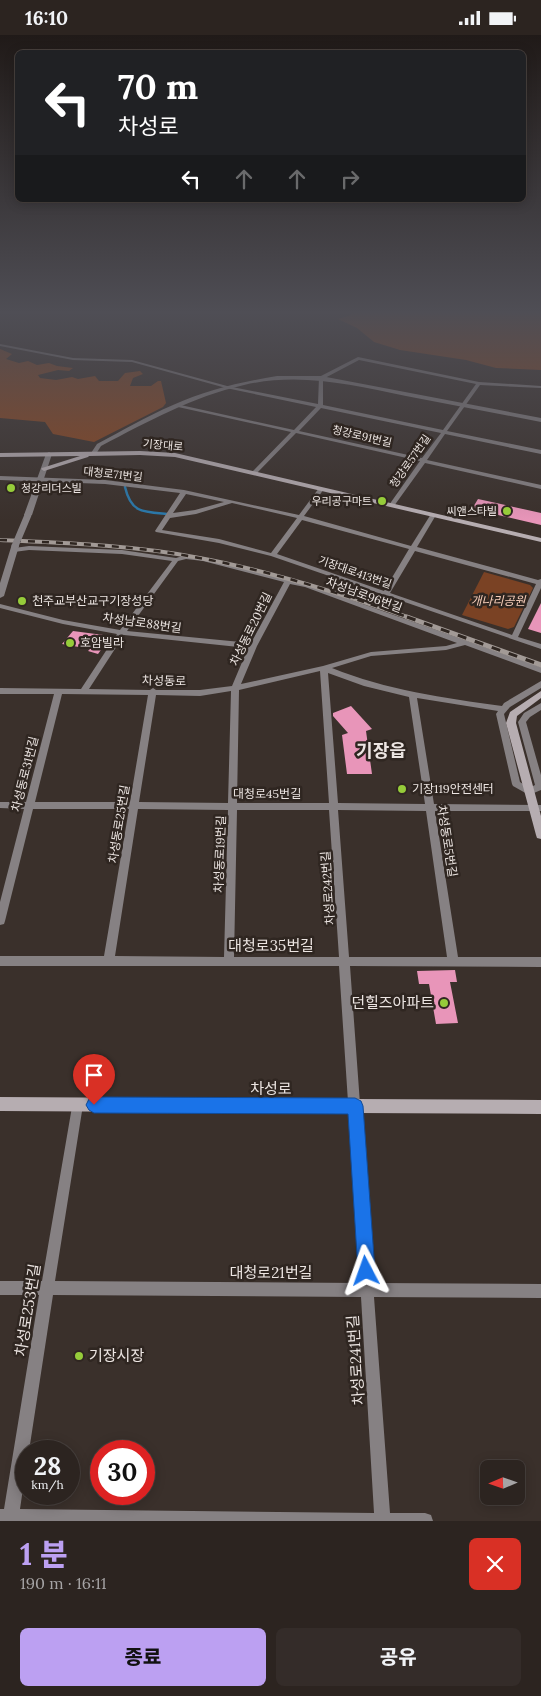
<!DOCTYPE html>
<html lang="ko">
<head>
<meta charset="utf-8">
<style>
  body { margin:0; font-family:Lora,"Noto Sans KR",serif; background:#342c29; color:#f1f3f6; height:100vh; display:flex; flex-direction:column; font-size:19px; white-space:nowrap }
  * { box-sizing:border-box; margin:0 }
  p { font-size:16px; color:#a6a4a5 }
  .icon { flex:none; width:28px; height:28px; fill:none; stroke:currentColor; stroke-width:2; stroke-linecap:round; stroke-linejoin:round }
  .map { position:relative; height:1486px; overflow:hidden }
  .sheet { display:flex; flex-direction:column; background:#2c2420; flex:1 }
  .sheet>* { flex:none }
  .top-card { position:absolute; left:15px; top:15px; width:511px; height:152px; border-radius:8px; box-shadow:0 2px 12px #0003,0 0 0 1px #48413e; background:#202124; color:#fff; overflow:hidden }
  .needle { width:32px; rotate:268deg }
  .controls { position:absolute; left:480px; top:1425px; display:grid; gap:10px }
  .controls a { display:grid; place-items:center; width:45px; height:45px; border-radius:8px; background:#2c2420; box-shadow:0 2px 12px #0003,0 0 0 1px #48413e; font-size:25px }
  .speed { position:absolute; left:15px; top:1405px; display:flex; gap:10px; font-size:25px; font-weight:700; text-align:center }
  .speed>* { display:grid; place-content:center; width:65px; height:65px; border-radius:50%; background:#2c2420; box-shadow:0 2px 12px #0003,0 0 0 1px #48413e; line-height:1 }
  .speed small { font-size:12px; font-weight:400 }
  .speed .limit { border:8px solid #d22; background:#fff; color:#111 }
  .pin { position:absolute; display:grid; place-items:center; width:42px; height:42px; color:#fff; margin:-51px -21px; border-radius:50% 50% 50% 0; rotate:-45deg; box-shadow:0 0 5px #0007 }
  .pin .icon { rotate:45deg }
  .me { position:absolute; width:55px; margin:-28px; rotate:356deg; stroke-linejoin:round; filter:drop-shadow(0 0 4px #0008) }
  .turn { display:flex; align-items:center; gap:18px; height:105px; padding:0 20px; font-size:22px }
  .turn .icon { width:65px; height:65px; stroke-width:2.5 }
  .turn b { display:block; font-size:35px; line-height:42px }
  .lanes { display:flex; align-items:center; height:48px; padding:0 20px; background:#0003; justify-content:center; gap:25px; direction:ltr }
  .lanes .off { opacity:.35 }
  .round { display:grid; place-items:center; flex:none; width:52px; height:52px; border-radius:8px; background:#342c29 }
  .head { display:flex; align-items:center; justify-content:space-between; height:85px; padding:0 20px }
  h1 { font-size:30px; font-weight:800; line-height:38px; color:#bca0f2 }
  .cta { display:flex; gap:10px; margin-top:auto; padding:10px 20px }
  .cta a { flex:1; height:58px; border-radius:8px; background:#bca0f2; color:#111; font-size:20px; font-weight:800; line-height:58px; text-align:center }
  .cta a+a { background:#342c29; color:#f1f3f6 }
  .status { display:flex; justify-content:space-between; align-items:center; height:35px; padding:0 25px; background:#2c2420; direction:ltr }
  .status svg { height:14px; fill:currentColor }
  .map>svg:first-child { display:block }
  .green { fill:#7a4224 }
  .forest { fill:#8c461f }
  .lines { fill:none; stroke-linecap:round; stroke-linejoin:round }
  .stream { stroke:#2a79ab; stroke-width:2.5 }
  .building { fill:#e895b9 }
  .minor { fill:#868183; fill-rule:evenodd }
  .tertiary { fill:#868183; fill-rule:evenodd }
  .secondary { fill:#b6adb1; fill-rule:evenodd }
  .rail-far1-casing { stroke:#a29a96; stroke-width:4 }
  .rail-casing { stroke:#a29a96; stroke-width:5 }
  .rail-far1 { stroke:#2f2621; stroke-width:2.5; stroke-dasharray:7; stroke-linecap:butt }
  .rail { stroke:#2f2621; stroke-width:3; stroke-dasharray:9; stroke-linecap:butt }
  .tertiary-bridge { stroke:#868183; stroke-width:7 }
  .route { fill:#1a73e8; stroke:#114b97 }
  .poi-dot { fill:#96cc3a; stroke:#2f2621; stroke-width:2 }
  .labels { text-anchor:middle; stroke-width:5; stroke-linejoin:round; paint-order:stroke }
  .far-street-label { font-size:11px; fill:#ece5e2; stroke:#2f2621 }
  .far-poi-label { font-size:11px; fill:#ece5e2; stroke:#2f2621; text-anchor:end }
  .street-label { font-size:12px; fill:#ece5e2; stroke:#2f2621 }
  .poi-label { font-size:12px; fill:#ece5e2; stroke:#2f2621; text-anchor:start }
  .park-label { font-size:12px; font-style:italic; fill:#f7cdb9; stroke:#2f2621 }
  .near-street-label { font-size:15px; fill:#ece5e2; stroke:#2f2621 }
  .near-poi-label { font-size:15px; fill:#ece5e2; stroke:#2f2621; text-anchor:end }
  .district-label { font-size:18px; font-weight:bold; fill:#ece5e2; stroke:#2f2621 }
</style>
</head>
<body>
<div class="status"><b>16:10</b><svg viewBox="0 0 49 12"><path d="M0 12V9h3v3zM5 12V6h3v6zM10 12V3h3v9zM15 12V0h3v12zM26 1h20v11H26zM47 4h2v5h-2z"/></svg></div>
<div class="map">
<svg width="541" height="1486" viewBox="0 0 541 1486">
  <rect width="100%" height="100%" fill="#3a302b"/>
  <path class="green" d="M484 537 530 550 533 553 514 592 508 594 462 580Z"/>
  <path class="forest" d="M350 278H541V335L496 333 466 325 400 315 374 307 357 293 338 284 351 280Z
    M0 314 12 319 6 324 19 328 28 326 37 330 49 328 57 331 73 333 69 336 58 335 38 340 40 343 56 345 72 342 78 344 95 341 99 346H118L125 338 140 336 143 339 133 343 130 351H151L158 346H161L166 368 163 372 94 407 53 399 45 387 0 383Z"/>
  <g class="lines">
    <path class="stream" d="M125 452C131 478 143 477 167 479"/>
  </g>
  <path class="building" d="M478 464 541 478V490L472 474Z
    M541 568V598L528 594Z
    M73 596 111 601 98 619 88 616 90 614 62 609Z
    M351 671 372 694 366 696 372 739H347L342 700 348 698 333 681V678Z
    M455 935 457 947H450L458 988 436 989 429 949H419L417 936Z"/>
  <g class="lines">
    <path class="minor" d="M0 309 73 323 132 325 227 351 318 369 319 342 358 322 479 347 541 351V353L480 350 447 396 541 415V419L445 399 427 425 541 450V454L425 428 394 471 392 472 389 470 420 426 296 398 256 439H252V437L291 397 178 372 175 370 176 369 294 395 316 372 226 353 132 327 73 325 0 311ZM359 325 476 349 443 395 323 370V344ZM321 373 441 398 422 423 299 396Z
      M0 441 105 445 184 455 299 480 319 453 321 452 324 454 304 481 411 511 431 479H435L436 480 417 512 538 545 541 544V553L518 602 541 609V614L271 521 219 508 156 497 155 496 180 458 105 449 0 445ZM186 459 224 467 195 475 173 478ZM232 468 297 483 271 518 219 504 162 495 170 483 196 479ZM302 485 409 514 384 556 277 519ZM415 516 536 549 512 600 390 558Z
      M29 511 122 515 176 523 186 520 203 522 309 550 541 632V638L465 610 446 615 371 621 332 633C386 655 444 663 502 671L504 668 541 646V653L510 672 504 679 520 747 529 753 535 750 518 687 524 678 541 668V675L530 682 526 687 541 740V755L529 760 513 751 512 749 496 679 498 676 417 663 434 769 541 770V776H435L458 922H541V932L350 931 373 1248 541 1249V1263L374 1262 390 1478H425L431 1480 433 1486H0V1474H4L39 1260H0V1246H42L73 1066 77 1064 81 1066 83 1070 55 1246 360 1248 339 931H0V921H104L129 774H33L5 886 4 889 0 890V867L24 774 0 773V767H26L54 659H0V653L81 654 117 599 63 589 0 573V569L63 585 120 595 172 526 122 519 29 515 14 517 11 515 14 513ZM186 524 203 526 284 547 251 608 127 596 178 526ZM290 549 305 552 457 608 446 611 371 617 323 631 241 649 257 611ZM124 600 248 613 232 651 200 655H156L153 653 150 655 89 654ZM320 636 329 768H237L239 655ZM328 638 364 651 409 662 425 769 338 768ZM231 656 228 768 139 767 156 660 200 661ZM62 659 148 660 130 767H35ZM138 774 228 775 224 922 115 921ZM237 775H329L339 922H234ZM338 775 426 776 447 922H349ZM53 1260 361 1262 374 1478 20 1474 26 1433V1416H29Z"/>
    <path class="tertiary" d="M277 341H321L541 383V387C496 378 451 370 406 361 351 350 301 337 244 350 192 362 149 386 101 411L96 419 91 418 97 409C122 396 147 381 173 370 206 355 241 347 277 341Z
      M49 417 52 419 32 480 26 481 24 480 46 419Z
      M12 509H18L19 511 4 561 0 563V548Z"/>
    <path class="secondary" d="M140 416 175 418 541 503V507L175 422 140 420 89 421 88 422 44 436 41 434 42 433 80 421 0 422V418Z
      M541 656V663L517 681 516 688 541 781V804L537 803 536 800 506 688 510 677Z
      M0 1062 541 1065V1079L0 1076Z"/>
    <g class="rail-far1-casing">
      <path id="rail-far1" d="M0 505C65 508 130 510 194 522 268 535 340 558 410 583"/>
    </g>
    <g class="rail-casing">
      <path id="rail" d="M407 582 541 630"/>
    </g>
    <use href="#rail-far1" class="rail-far1"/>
    <use href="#rail" class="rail"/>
    <path class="tertiary-bridge" d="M15 511 28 480"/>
  </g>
  <linearGradient id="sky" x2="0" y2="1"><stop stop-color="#201a18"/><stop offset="0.57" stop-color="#4f4e55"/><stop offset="1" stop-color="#4f4e55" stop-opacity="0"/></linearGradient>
  <rect width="541" height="486" fill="url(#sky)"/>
  <path class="route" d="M94 1062 355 1063 361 1066 363 1071 375 1236 373 1242 366 1245 360 1242 358 1236 348 1079 94 1078 89 1075 86 1070 89 1064Z"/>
  <g class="poi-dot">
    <circle cx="11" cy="453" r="5"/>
    <circle cx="382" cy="466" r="5"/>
    <circle cx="507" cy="476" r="5"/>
    <circle cx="22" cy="566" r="5"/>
    <circle cx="70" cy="608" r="5"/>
    <circle cx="402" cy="754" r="5"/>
    <circle cx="444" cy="968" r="5"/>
    <circle cx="79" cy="1321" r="5"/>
  </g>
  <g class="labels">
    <g class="far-street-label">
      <text transform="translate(362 401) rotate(13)" y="4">청강로91번길</text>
      <text transform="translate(163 410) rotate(5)" y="4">기장대로</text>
      <text transform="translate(410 426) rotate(-55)" y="4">청강로57번길</text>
      <text transform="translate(113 439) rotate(6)" y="4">대청로71번길</text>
      <text transform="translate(355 537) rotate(19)" y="4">기장대로413번길</text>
    </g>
    <g class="far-poi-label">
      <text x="21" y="457" text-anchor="start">청강리더스빌</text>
      <text x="372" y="470">우리공구마트</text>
      <text x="497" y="480">씨앤스타빌</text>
    </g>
    <g class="street-label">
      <text transform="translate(364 560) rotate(20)" y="4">차성남로96번길</text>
      <text transform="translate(142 588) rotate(8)" y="4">차성남로88번길</text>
      <text transform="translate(251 594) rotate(-64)" y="4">차성동로20번길</text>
      <text transform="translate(164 646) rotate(1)" y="4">차성동로</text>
      <text transform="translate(25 739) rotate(-76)" y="4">차성동로31번길</text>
      <text x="267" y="763">대청로45번길</text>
      <text transform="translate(119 789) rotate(-81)" y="4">차성동로25번길</text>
      <text transform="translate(447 806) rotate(81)" y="4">차성동로5번길</text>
      <text transform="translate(220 819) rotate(-88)" y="4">차성동로19번길</text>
      <text transform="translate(328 853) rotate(-94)" y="4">차성로242번길</text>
    </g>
    <g class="poi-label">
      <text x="32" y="570">천주교부산교구기장성당</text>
      <text x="80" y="612">호암빌라</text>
      <text x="412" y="758">기장119안전센터</text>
    </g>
    <g class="park-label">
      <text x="498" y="570">개나리공원</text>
    </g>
    <g class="near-street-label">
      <text x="271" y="916">대청로35번길</text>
      <text x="271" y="1059">차성로</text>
      <text x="271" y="1243">대청로21번길</text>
      <text transform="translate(28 1275) rotate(-81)" y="5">차성로253번길</text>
      <text transform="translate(356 1325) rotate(-94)" y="5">차성로241번길</text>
    </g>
    <g class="near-poi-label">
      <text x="434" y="973">던힐즈아파트</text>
      <text x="89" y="1326" text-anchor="start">기장시장</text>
    </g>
    <g class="district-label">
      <text x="381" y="722">기장읍</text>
    </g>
  </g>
</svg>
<div class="controls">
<a><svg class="needle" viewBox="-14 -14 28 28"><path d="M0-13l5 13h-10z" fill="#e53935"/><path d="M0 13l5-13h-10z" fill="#a6a4a5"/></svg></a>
</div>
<div class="speed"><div>28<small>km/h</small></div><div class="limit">30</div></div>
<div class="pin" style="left:94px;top:1070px;background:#d93025"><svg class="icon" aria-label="arrive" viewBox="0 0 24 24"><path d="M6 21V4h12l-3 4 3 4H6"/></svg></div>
<svg class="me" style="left:366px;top:1236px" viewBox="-20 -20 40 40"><path d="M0-17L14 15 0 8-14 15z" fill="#1a73e8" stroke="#fff" stroke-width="4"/></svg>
<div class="top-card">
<div class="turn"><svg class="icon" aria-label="left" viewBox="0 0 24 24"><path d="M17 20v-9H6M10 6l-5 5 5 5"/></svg><div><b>70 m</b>차성로</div></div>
<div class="lanes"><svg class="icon" aria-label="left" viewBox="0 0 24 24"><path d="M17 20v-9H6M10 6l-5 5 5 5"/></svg><svg class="icon off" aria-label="ahead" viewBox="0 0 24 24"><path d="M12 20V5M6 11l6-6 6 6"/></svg><svg class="icon off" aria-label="ahead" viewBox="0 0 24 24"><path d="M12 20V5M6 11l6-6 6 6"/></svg><svg class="icon off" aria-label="right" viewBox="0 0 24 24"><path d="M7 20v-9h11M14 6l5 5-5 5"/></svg></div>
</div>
</div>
<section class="sheet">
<div class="head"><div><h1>1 분</h1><p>190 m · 16:11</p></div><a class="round" style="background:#d93025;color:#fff"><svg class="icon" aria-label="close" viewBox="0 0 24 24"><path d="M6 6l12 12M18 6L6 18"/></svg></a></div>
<div class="cta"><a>종료</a><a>공유</a></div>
</section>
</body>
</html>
